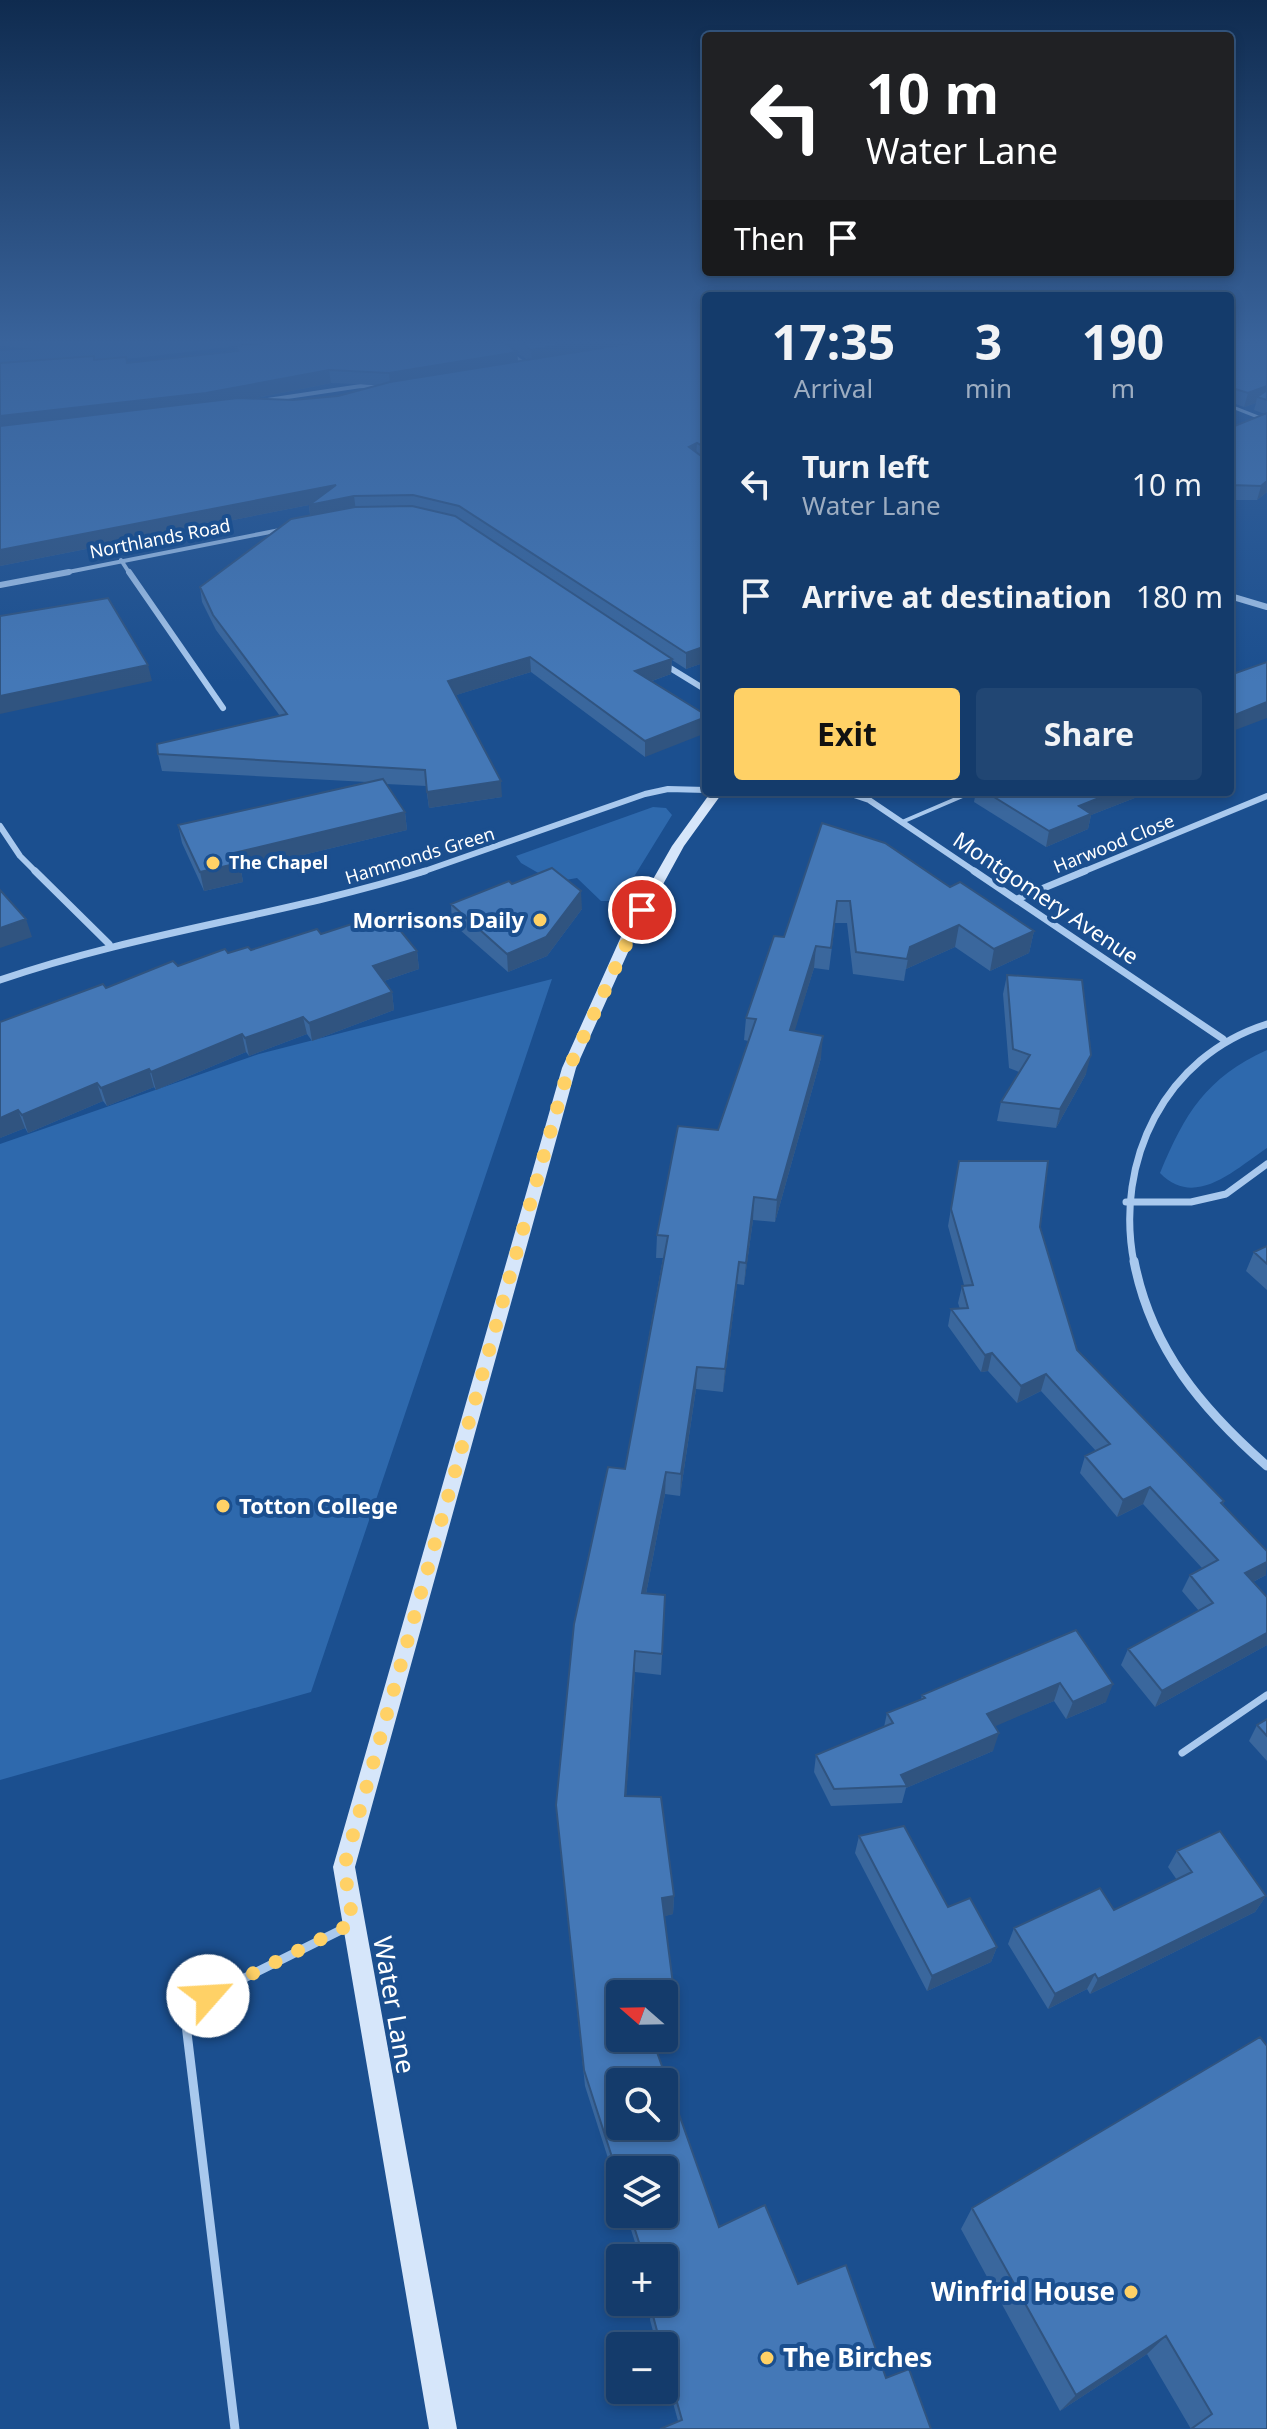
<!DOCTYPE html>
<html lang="en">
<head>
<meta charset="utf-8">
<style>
  body { margin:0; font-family:"Noto Sans",sans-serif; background:#214673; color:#f1f3f6; height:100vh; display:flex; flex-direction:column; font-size:30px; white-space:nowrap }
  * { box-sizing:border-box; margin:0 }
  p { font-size:26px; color:#9dadc1 }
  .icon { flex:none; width:44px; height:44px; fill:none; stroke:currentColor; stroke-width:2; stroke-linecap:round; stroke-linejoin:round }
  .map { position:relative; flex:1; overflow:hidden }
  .drawer { position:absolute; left:702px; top:292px; width:532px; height:504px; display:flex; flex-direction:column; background:#143b6b; border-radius:8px; box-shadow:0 4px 12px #0003,0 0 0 2px #33557e }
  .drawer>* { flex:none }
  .hud { position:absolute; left:702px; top:32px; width:532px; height:244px; border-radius:8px; box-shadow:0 4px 12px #0003,0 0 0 2px #33557e; background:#202124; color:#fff; overflow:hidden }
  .needle { width:52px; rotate:290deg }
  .controls { position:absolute; left:606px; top:1980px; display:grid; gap:16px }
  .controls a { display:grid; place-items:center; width:72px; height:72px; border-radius:8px; background:#143b6b; box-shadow:0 4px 12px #0003,0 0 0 2px #33557e; font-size:40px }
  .pin { position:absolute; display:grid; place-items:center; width:68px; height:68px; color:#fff; margin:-34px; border:4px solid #fff; border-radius:50%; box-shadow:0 2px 8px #0007 }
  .me { position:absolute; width:88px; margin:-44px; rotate:64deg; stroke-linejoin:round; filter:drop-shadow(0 0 6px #0008) }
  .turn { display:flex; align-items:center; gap:28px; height:168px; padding:0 32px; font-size:36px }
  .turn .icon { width:104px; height:104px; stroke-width:2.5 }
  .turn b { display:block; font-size:56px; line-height:68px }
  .then { display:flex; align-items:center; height:76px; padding:0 32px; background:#0003; gap:16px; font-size:30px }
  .eta { display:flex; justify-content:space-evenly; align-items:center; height:136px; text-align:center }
  .eta b { font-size:48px; font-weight:700; line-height:56px }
  .cta { display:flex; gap:16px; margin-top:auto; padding:16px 32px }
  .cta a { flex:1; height:92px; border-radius:8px; background:#ffd166; color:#111; font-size:32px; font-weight:700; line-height:92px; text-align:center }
  .cta a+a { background:#214673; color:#f1f3f6 }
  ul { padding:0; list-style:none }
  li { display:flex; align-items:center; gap:24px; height:112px; padding:0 32px }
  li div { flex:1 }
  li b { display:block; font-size:30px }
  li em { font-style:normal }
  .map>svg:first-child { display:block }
  .green { fill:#2e69ad }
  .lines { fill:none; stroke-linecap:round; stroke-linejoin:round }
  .lane-far3 { stroke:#a9c9ee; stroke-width:3 }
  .lane-far2 { stroke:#a9c9ee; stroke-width:4 }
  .lane-far1 { stroke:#a9c9ee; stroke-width:7 }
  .lane { stroke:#a9c9ee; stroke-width:9 }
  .street-far3 { stroke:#a9c9ee; stroke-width:4 }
  .street-far2 { stroke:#a9c9ee; stroke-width:6 }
  .street-far1 { stroke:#a9c9ee; stroke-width:7 }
  .street { stroke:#a9c9ee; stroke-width:9 }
  .secondary { fill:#d6e6fa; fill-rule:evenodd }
  .wall { fill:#3a679d; fill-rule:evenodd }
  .shaded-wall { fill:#305480 }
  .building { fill:#4478b7; stroke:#305480; stroke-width:2; fill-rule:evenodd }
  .route { stroke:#ffd166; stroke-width:14; stroke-dasharray:0 25.2 }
  .poi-dot { fill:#ffd166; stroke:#1b4f8f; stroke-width:3 }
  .labels { text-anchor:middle; stroke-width:8; stroke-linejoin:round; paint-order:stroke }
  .far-street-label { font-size:18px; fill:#fff; stroke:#1b4f8f }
  .far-poi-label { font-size:18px; font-weight:bold; fill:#fff; stroke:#1b4f8f; text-anchor:start }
  .street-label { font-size:22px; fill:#fff; stroke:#1b4f8f }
  .poi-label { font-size:22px; font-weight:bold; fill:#fff; stroke:#1b4f8f; text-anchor:end }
  .near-street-label { font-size:26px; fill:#fff; stroke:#1b4f8f }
  .near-poi-label { font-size:26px; font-weight:bold; fill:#fff; stroke:#1b4f8f; text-anchor:end }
</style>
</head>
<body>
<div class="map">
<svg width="1267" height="2429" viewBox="0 0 1267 2429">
  <rect width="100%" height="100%" fill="#1b4f8f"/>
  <path class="green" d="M0 342H269L136 358 0 366V351L38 349 0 346Z
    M653 807 666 808 672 815 619 901H601L577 878 554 882 521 863 516 856Z
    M552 979 311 1692 0 1780V1144L259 1054Z
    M1267 1050V1148C1234 1170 1195 1209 1160 1173 1185 1113 1206 1078 1267 1050Z"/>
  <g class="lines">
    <path class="lane-far3" d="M1230 406 1263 419"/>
    <path class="lane-far2" d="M902 822 972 792"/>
    <path class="lane-far1" d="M1182 1753 1267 1695"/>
    <path class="lane" d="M235 2429 184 2008 349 1926"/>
    <path class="street-far3" d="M495 342 530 368
      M254 402 361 386 383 388
      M121 560 130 574
      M58 574 285 529"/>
    <path class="street-far2" d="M129 572 223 708
      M0 585 69 572
      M1230 596 1267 607
      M662 663 706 690
      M845 792 869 800 977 873
      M0 826 20 856 37 873
      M419 873 645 794 668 789 706 790
      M1080 873 1267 796"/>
    <path class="street-far1" d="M35 871 109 944
      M974 871 1223 1039
      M1017 899 1085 871
      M0 980C139 932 285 915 425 871
      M1126 1202H1191L1226 1194 1267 1164
      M1134 1263C1114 1161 1165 1056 1267 1024"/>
    <path class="street" d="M1134 1261C1151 1349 1202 1409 1267 1466"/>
    <path class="secondary" d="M711 792H723L684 846 638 930 576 1068 355 1867 457 2429H429L333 1867 562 1068 624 930 672 846Z"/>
  </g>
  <path class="wall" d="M274 342H706V662L686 669 672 660 671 674 652 681 645 757 531 672 456 695 502 797 429 808 426 786 386 784 405 812 407 830 241 870 243 882 204 891 182 843 178 825 367 782 162 771 158 754 280 716 216 630 202 602 200 587 310 515 309 505 0 566V363L94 356V360L127 363 236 351 235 346ZM517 353 528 360 518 362ZM331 383 378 385 338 396 293 400 251 399Z
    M1230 342H1267V492L1257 500H1230V416V423L1235 426 1265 414 1254 410 1256 403 1244 407 1233 403 1230 412Z
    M976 792H1150L1091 815 1088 829 1046 847 974 802Z
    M822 823 950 887 1034 931 1029 953 990 971 955 947 906 969 904 981 853 974 847 923H835L829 970 814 968 794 1031 821 1058 775 1222 753 1220 744 1285 737 1284 723 1392 696 1389 680 1496 665 1494 646 1594 664 1617 661 1675 635 1672 626 1796 674 1896 673 1914 664 1916 674 2017 664 2020V1994H620L719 2227 798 2284 886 2378 931 2429 678 2421 664 2370V2346H657L650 2320 651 2308 655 2306 654 2302H664V2258H640L626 2214H664L620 2170V2196L585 2086 556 1805 625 1469 663 1258H656L657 1235 718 1130 748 1041 744 1040 746 1018 784 937Z
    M451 904 582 909 547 956 508 972 452 923Z
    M251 950 417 951 419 969 384 981 392 992 394 1010 312 1041 307 1034 249 1056 246 1052 156 1090 154 1087 107 1106 103 1101 28 1133 25 1128 0 1138 106 988 178 966 228 953Z
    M1007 975 1086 1074 1056 1128 997 1121 1001 1102 1019 1072 1009 1068 1003 994Z
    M959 1161 1040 1227 1077 1350 1224 1501 1223 1504 1266 1575 1253 1582 1267 1597V1645L1155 1707 1121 1665 1128 1649 1199 1611 1182 1591 1190 1575 1202 1568 1143 1504 1117 1517 1080 1473 1085 1456 1096 1451 1041 1391 1017 1403 988 1371 981 1372 948 1326 951 1309H960L958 1303 962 1286 964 1285 948 1226Z
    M1267 1246V1290L1246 1271 1254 1252Z
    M1076 1630 1106 1702 1066 1719 1054 1701 994 1726 993 1751 906 1788 902 1803 831 1806 814 1772 816 1755 884 1727 887 1713 921 1699 922 1695Z
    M1267 1719V1761L1249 1741 1257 1725Z
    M859 1836 997 1947 991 1962 927 1991 855 1853Z
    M1177 1851 1266 1896 1255 1912 1090 1994 1087 1989 1048 2009 1008 1944 1014 1928 1114 1910 1177 1880 1168 1867Z
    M1260 2037 1267 2429H1191L1147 2354 1060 2411 961 2229 972 2208Z"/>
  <path class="shaded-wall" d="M576 342H657L532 363 531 350Z
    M517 352 518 365 390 386 389 373Z
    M329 370 331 383 209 407 0 430V416Z
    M1267 386V399L1257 397 1256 403 1244 407 1248 393Z
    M1234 397 1231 411 1230 412V399Z
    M697 443 696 458 689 447Z
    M1267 481V492L1257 500 1261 486Z
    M336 485 354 496 356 511 311 520 309 505 0 566V550Z
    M706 646V662L686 669V653Z
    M530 657 531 672 450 697 448 681Z
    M672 659 671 674 635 687V671Z
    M148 665 152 681 0 714V696Z
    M1267 702V718L1230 732V717Z
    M706 717V733L645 757V741Z
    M501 781 502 797 429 808 427 792Z
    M1114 792H1150L1091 815 1088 829 1046 847 1049 831 1079 806Z
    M405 812 407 830 241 870 243 882 204 891 200 872 234 853Z
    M581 891 582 909 547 956 508 972 507 954Z
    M26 919 32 937 0 948V928Z
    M959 925 955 947 906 969 904 981 910 947Z
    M1034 931 1029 953 990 971 994 949Z
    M816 946 814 968 788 1053 790 1030Z
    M417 951 419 969 375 984 373 966Z
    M392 992 394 1010 312 1041 309 1023Z
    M303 1017 307 1034 249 1056 245 1038Z
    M242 1034 246 1052 156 1090 151 1072Z
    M823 1036 821 1058 775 1222 777 1200Z
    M1091 1055 1086 1074 1056 1128 1060 1109Z
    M149 1069 154 1087 107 1106 101 1088Z
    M97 1083 103 1101 28 1133 22 1115Z
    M18 1110 25 1128 0 1138V1118Z
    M754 1197 753 1220 744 1285 746 1263Z
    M739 1262 737 1284 723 1392 725 1369Z
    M992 1353 988 1371 981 1372 985 1355Z
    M697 1367 696 1389 680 1496 681 1474Z
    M1046 1374 1041 1391 1017 1403 1021 1386Z
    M666 1472 665 1494 642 1615V1593Z
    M1150 1487 1143 1504 1117 1517 1123 1500Z
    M1267 1562 1266 1575 1237 1590 1245 1573Z
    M1267 1633V1645L1155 1707 1162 1691Z
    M635 1651V1672L625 1816V1796Z
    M1060 1683 1054 1701 982 1732 987 1714Z
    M1113 1684 1106 1702 1066 1719 1073 1702Z
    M999 1733 993 1751 906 1788 907 1786 901 1775Z
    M674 1896 673 1914 662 1917V1898Z
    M1266 1896 1255 1912 1090 1994 1098 1979Z
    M997 1947 991 1962 927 1991 932 1976Z
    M1095 1974 1087 1989 1048 2009 1055 1994Z
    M675 2000 674 2017 664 2020V2003Z
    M1166 2336 1147 2354 1060 2411 1076 2395Z"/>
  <path class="building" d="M274 342H504L517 352 389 373 329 370 206 393 0 416V363L94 356V360L126 357 127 363 238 351 235 346Z
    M521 342H576L531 350Z
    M639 342H706V448L697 443 689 447 704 458 706 457V646L686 653 459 506 413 495 354 496 309 505 336 485 0 550V426L238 398 293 400 338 396 390 382Z
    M1230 342H1267V386L1248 393 1232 388 1230 392Z
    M1267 390V400L1257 397Z
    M1267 413V481L1261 486 1230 485V416L1232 414 1230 423 1235 426Z
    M412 506 455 516 672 659 635 671 706 715V717L645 741 530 657 448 681 501 781 427 792 425 770 158 754 157 744 287 714 213 615 200 587 291 519 355 507Z
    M108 598 148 665 0 696V616Z
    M1267 662V702L1230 717V675Z
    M383 779 405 812 234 853 239 863 200 872 178 825Z
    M986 792H1114L1079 806 1091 814 1049 831Z
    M822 823 885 843 950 887 960 882 1034 931 994 949 959 925 910 947 907 959 856 952 850 901H837L831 948 816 946 790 1030 823 1036 777 1200 754 1197 746 1263 739 1262 725 1369 697 1367 681 1474 666 1472 642 1593 665 1595 662 1654 635 1651 625 1796 661 1797 674 1896 662 1898 675 2000 664 2003V1994H620V2038H652L719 2227 765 2205 798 2284 846 2265 886 2378 909 2369 931 2429H660L682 2420 664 2356V2346H661L651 2308 659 2305 658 2302H664V2258H644L630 2214H664V2170H620V2182L584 2070 556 1805 574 1624 608 1467 625 1469 668 1236 657 1235 678 1126 718 1130 756 1019 746 1018 774 936 784 937ZM620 2082H664V2126H620Z
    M552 868 581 891 546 937 507 954 451 904 509 881 512 884Z
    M0 890 26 919 0 928Z
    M386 913 417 951 373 966 392 992 309 1023 303 1017 245 1038 242 1034 151 1072 149 1069 101 1088 97 1083 22 1115 18 1110 0 1118V1022L103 984 106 988 173 961 178 966 225 949 228 953 248 947 251 950 317 929 321 934Z
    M1007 975 1082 980 1091 1055 1060 1109 1001 1102 1030 1055 1013 1049Z
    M959 1161H1048L1040 1227 1077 1350 1224 1501 1221 1503 1267 1551V1562L1245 1573 1267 1597V1633L1162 1691 1128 1649 1213 1603 1190 1575 1218 1560 1150 1487 1123 1500 1085 1456 1110 1444 1046 1374 1021 1386 992 1353 985 1355 951 1309 968 1308 962 1286 973 1285 951 1209Z
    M1267 1246V1264L1254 1252Z
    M1076 1630 1113 1684 1073 1702 1060 1683 987 1714 999 1733 901 1775 907 1786 834 1789 816 1755 893 1723 887 1713 925 1698 922 1695Z
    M1267 1719V1736L1257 1725Z
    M904 1826 948 1907 970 1898 997 1947 932 1976 859 1836Z
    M1220 1831 1266 1896 1098 1979 1095 1974 1055 1994 1014 1928 1100 1888 1114 1910 1192 1872 1177 1851Z
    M1260 2037 1267 2046V2429H1191L1212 2414 1166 2336 1076 2395 972 2208Z"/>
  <linearGradient id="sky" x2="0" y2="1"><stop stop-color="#0f2b4f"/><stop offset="0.5" stop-color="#39639b"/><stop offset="1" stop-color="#39639b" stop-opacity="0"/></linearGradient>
  <rect width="1267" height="683" fill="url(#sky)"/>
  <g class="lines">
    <path class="route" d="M208 1996 353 1923 344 1867 558 1105 569 1068 642 910"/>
  </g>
  <g class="poi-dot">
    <circle cx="213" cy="863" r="8"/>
    <circle cx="540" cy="920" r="8"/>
    <circle cx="223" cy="1506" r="8"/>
    <circle cx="1131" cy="2292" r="8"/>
    <circle cx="767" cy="2358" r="8"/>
  </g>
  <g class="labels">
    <g class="far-street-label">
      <text transform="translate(160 539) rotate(-11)" y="6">Northlands Road</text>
      <text transform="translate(1114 844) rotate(-22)" y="6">Harwood Close</text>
      <text transform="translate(420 856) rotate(-17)" y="6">Hammonds Green</text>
    </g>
    <g class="far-poi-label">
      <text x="229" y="869">The Chapel</text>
    </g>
    <g class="street-label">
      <text transform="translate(1046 898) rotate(34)" y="8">Montgomery Avenue</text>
    </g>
    <g class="poi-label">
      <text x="524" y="928">Morrisons Daily</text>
      <text x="239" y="1514" text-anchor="start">Totton College</text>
    </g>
    <g class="near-street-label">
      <text transform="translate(394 2005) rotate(80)" y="9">Water Lane</text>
    </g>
    <g class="near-poi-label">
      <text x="1115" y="2301">Winfrid House</text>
      <text x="783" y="2367" text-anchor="start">The Birches</text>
    </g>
  </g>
</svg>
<div class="controls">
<a><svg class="needle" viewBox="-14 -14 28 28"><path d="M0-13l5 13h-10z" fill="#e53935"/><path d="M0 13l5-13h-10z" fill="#9dadc1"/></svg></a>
<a><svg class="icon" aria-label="search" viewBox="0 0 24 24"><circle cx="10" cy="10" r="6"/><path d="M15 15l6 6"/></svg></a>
<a><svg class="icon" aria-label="layers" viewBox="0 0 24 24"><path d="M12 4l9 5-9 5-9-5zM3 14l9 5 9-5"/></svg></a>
<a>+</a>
<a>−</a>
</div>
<div class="pin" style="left:642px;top:910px;background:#d93025"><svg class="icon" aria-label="arrive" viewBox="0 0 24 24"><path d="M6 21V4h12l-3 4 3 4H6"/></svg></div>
<svg class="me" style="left:208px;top:1996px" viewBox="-20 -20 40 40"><circle r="19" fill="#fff"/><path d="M0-13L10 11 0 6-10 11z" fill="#ffd166"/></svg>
<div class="hud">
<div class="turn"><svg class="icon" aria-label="left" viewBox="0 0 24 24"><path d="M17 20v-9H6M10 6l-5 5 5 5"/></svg><div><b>10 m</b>Water Lane</div></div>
<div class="then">Then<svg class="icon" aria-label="arrive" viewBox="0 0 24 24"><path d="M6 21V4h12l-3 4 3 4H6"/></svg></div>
</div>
<section class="drawer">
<div class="eta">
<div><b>17:35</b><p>Arrival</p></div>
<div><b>3</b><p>min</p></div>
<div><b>190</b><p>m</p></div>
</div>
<ul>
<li><svg class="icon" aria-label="left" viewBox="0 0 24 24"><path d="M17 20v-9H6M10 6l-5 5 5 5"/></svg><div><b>Turn left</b><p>Water Lane</p></div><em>10 m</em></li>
<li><svg class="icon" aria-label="arrive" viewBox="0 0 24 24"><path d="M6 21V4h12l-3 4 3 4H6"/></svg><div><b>Arrive at destination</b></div><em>180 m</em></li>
</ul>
<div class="cta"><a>Exit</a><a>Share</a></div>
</section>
</div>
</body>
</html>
